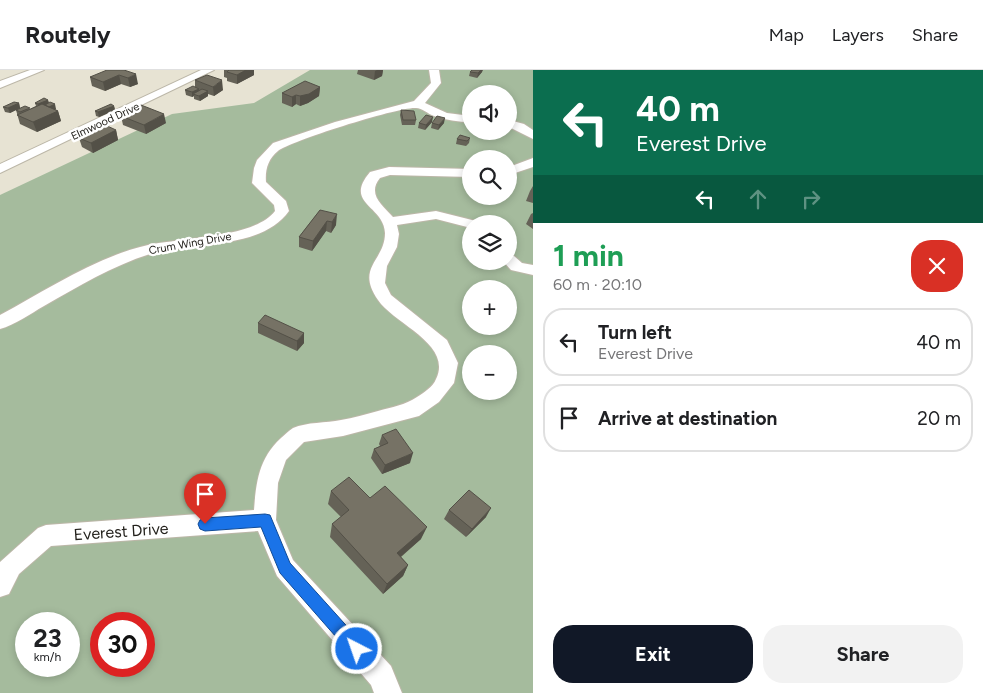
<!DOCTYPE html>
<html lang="en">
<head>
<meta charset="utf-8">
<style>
  body { margin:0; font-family:Figtree,sans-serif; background:#f2f2f2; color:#202124; height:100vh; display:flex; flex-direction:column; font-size:19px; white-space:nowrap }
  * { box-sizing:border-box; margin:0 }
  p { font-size:16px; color:#757577 }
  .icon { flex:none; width:28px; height:28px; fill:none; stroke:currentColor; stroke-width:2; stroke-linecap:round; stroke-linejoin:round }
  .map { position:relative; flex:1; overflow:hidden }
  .sheet { display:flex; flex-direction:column; background:#fff; width:450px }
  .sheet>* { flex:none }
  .top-card { background:#0b6e4f; color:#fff; overflow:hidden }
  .controls { position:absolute; left:462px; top:15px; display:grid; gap:10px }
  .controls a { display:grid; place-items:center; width:55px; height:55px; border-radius:50%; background:#fff; box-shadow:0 2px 8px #0003; font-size:25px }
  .speed { position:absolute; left:15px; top:542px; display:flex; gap:10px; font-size:25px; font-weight:700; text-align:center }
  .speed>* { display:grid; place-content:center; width:65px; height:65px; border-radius:50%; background:#fff; box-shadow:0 2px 8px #0003; line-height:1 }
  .speed small { font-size:12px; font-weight:400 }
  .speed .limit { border:8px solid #d22; background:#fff; color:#111 }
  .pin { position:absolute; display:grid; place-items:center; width:42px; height:42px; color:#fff; margin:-51px -21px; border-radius:50% 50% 50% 0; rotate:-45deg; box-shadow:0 0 5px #0007 }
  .pin .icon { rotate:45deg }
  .me { position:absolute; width:55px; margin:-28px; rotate:319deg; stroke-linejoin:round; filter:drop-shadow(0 0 4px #0008) }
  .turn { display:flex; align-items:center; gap:18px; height:105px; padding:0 20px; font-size:22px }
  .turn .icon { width:65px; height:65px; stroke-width:2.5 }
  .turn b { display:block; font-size:35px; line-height:42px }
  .lanes { display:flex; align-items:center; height:48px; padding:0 20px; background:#0003; justify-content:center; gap:25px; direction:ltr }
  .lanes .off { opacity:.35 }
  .round { display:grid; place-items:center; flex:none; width:52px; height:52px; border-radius:20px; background:#f2f2f2 }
  .head { display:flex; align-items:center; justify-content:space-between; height:85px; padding:0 20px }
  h1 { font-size:30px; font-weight:700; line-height:38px; color:#1e9e55 }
  .button { display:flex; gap:10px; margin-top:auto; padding:10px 20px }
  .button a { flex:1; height:58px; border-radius:20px; background:#111827; color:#fff; font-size:20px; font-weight:700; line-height:58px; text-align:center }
  .button a+a { background:#f2f2f2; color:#202124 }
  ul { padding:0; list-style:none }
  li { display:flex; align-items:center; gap:15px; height:68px; margin:0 10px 8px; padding:0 10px; border:2px solid #e0e0e0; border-radius:20px }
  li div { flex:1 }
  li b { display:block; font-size:19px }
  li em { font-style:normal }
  header { display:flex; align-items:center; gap:30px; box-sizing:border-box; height:70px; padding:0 25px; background:#fff; border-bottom:1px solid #e0e0e0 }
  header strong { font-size:24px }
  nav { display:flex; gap:28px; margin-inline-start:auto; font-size:18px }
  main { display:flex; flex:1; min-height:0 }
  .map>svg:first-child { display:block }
  .green { fill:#a5bb9d; fill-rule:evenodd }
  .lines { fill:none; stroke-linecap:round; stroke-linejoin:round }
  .street-casing { stroke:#bcb7a8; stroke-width:2 }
  .street { fill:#fff; fill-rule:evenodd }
  .wall { fill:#656257 }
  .shaded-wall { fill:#535047 }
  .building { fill:#767265; stroke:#535047 }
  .route { fill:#1a73e8; stroke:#114b97 }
  .labels { text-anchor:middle; stroke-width:5; stroke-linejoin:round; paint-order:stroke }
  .far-street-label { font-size:11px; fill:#23211c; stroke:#fff }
  .near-street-label { font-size:16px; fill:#23211c; stroke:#fff }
</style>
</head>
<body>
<header>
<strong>Routely</strong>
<nav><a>Map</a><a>Layers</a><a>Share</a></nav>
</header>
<main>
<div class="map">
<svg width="533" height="623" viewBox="0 0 533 623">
  <rect width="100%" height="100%" fill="#e7e3d3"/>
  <path class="green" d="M310 0H533V623H0V125L172 44 254 33ZM471 24H509V61H471ZM471 89H509V126H471ZM471 154H509V191H471ZM471 219H509V256H471ZM471 284H509V321H471ZM26 554H69V596H26ZM101 554H144V596H101Z"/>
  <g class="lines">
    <g class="street-casing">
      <path id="street" d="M30 0H44L0 18V11Z
        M201 0H214L0 103V94Z
        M429 0H439L441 13 425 33 447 43 471 46V52C458 52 446 50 434 46 428 44 422 38 416 38 401 36 290 71 278 81 268 89 265 100 266 112L286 131 289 141C262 180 190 172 150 184 112 196 79 216 44 236 30 244 15 255 0 259V245C47 220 95 187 148 175 180 168 255 168 275 141L274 135 252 113 254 98 257 90 273 73 335 52 414 31 431 13Z
        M509 50 524 54 533 60V69L509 57Z
        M533 88V97L509 105V97Z
        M389 97 471 99V107L390 105 380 108C367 124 382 135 393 147L436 141 476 151 478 154H471V158L436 149 397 155 399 164 397 177 387 196 385 213 391 225 447 270 458 293 454 313 439 332 419 346 343 366 304 372 286 390 278 413 276 450 293 490 391 596 402 623H374L371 615 277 506 258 461 51 476 19 504 9 524 0 527V492L38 458 46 455 254 440C256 412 259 388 281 368 285 365 288 361 293 358 307 352 326 353 341 350 353 348 366 344 378 341 392 337 405 335 417 327 423 323 433 317 436 309 453 274 394 254 378 230 355 197 385 191 385 163 384 135 343 134 370 102Z
        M509 184 514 186 522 193 533 195V205L511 200 503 191H509Z"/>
    </g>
    <use href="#street" class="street"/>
  </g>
  <path class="wall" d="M124 0 138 14 130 17 121 14 105 21 92 16 90 7Z
    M224 0H254V5L237 14 227 11V8L224 7Z
    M358 0H383L382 6 374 10 357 4Z
    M470 2H482L477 8 469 6Z
    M195 10 223 20 214 26 208 24V26L200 31 194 29V26L192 27 186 25 185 20 195 17Z
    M320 17 319 26 308 33 300 36 296 34 292 37 282 33V23Z
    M48 30 49 33 56 39H55L58 41 61 51 37 62 20 54 16 40 10 43 5 42 3 37 19 33 20 38 30 39 36 36 35 33Z
    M114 36 115 40 99 47 96 46 95 41Z
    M401 40 416 50 415 55H402L400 45Z
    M121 46 166 53 146 64 123 55Z
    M432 52 425 60 418 58 419 53Z
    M432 53H444L438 60 431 58Z
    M116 60 118 70 93 83 82 77 79 68Z
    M470 68 469 73 466 76 456 74 457 69Z
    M533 116V133L526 131 530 121Z
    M320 140 336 155 331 163 326 161 312 181 299 177V167Z
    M533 143V159L526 154 531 144Z
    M258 253 304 273 297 281 258 263Z
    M382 365 410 393 382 404 371 388 374 379 380 376 379 374Z
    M331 421 370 428 421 469 401 487 408 495 403 506 383 524 330 467 332 454 341 447 328 434Z
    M449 440 486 447 466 467 444 449Z"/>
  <path class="shaded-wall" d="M246 0H254V5L237 14V5Z
    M377 0H383L382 6 374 10 375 1Z
    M481 0H483L482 2 477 8 478 3Z
    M136 4 138 14 130 17 128 8Z
    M119 5 121 14 105 21 103 12Z
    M222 10 223 20 214 26 213 17Z
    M320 17 319 26 308 33 300 36V26Z
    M199 19V23L193 24 194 26 192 27V22Z
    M208 21V26L200 31 199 26Z
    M296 25V34L292 37V27Z
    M48 30 49 35 40 39 38 34Z
    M19 33 20 38 10 43 8 38Z
    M55 34 56 39 49 42 47 37Z
    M114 36 115 40 99 47 98 42Z
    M58 41 61 51 37 62 33 52Z
    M164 44 166 53 146 64 144 55Z
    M433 47 432 52 425 60 426 55Z
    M445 48 444 53 438 60 439 55Z
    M116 60 118 70 93 83 91 73Z
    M337 144 336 155 331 163 332 152Z
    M327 151 326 161 312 181 313 171Z
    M304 263V273L297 281V271Z
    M413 383 410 393 382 404 385 395Z
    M491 438 486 447 466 467 472 459Z
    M427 457 421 469 392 494 397 483Z
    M408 495 403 506 383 524 387 514Z"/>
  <path class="building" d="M107 0H124L136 4 128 8 119 5 103 12 90 7Z
    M229 0H246L237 5 227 2Z
    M472 0H481L478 3 470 2Z
    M207 5 222 10 213 17 195 10Z
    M305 11 320 17 309 24 300 26 296 25 292 27 282 23Z
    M193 16 199 19 192 22 185 20Z
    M202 19 208 21 199 26 193 24Z
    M44 28 48 30 38 34 35 33Z
    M14 32 19 33 8 38 3 37Z
    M50 32 55 34 49 37 45 35Z
    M42 34 58 41 33 52 17 45Z
    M111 34 114 36 98 42 95 41Z
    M141 35 164 44 144 55 121 46Z
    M25 36 30 38 20 42 16 40Z
    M401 40 414 41 416 50H403Z
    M426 45 433 47 426 55 419 53Z
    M437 46 445 48 439 55 432 53Z
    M105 55 116 60 91 73 79 68Z
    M460 65 470 68 467 71 457 69Z
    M320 140 337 144 332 152 327 151 313 171 299 167Z
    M265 245 304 263 297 271 258 253Z
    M396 359 413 383 385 395 374 379 388 373 382 365Z
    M349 407 370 428 385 416 427 457 397 483 408 495 387 514 332 454 349 440 331 421Z
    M469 420 491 438 472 459 449 440Z"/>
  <path class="route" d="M265 444 270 445 290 493 362 573 365 579 362 584 357 587 351 584 280 503 261 457 205 461 200 459 198 454 200 450 205 448Z"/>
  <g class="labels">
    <g class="far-street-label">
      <text transform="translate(105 51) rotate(-25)" y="4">Elmwood Drive</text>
      <text transform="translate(190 173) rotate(-10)" y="4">Crum Wing Drive</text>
    </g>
    <g class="near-street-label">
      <text transform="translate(121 461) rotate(-4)" y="6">Everest Drive</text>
    </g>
  </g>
</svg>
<div class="controls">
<a><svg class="icon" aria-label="sound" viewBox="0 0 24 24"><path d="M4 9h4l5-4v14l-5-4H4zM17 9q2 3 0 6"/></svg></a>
<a><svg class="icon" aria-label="search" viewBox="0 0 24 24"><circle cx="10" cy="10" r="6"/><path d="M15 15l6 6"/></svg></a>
<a><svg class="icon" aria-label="layers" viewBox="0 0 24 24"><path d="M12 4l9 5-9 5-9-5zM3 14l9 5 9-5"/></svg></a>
<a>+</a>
<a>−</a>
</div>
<div class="speed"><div>23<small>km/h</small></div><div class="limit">30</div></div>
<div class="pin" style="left:205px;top:454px;background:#d93025"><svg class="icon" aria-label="arrive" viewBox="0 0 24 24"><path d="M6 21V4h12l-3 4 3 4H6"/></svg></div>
<svg class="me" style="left:357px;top:579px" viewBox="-20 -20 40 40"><circle r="17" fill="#1a73e8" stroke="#fff" stroke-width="3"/><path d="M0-11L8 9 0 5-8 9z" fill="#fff"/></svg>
</div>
<section class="sheet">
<div class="top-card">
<div class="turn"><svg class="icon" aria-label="left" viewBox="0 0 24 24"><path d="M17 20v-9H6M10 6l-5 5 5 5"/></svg><div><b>40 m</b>Everest Drive</div></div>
<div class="lanes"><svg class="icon" aria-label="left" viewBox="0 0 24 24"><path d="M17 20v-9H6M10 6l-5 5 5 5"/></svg><svg class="icon off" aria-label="ahead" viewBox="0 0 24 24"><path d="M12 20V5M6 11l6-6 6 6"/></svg><svg class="icon off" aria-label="right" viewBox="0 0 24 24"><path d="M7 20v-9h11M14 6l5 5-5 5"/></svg></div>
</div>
<div class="head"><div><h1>1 min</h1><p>60 m · 20:10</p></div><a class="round" style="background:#d93025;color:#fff"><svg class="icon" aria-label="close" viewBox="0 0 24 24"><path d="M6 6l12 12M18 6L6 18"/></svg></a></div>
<ul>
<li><svg class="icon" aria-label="left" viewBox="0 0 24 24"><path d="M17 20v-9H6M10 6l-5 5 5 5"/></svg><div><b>Turn left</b><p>Everest Drive</p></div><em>40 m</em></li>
<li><svg class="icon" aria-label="arrive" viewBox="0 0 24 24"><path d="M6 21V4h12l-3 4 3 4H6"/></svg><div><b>Arrive at destination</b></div><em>20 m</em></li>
</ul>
<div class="button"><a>Exit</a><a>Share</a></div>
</section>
</main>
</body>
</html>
